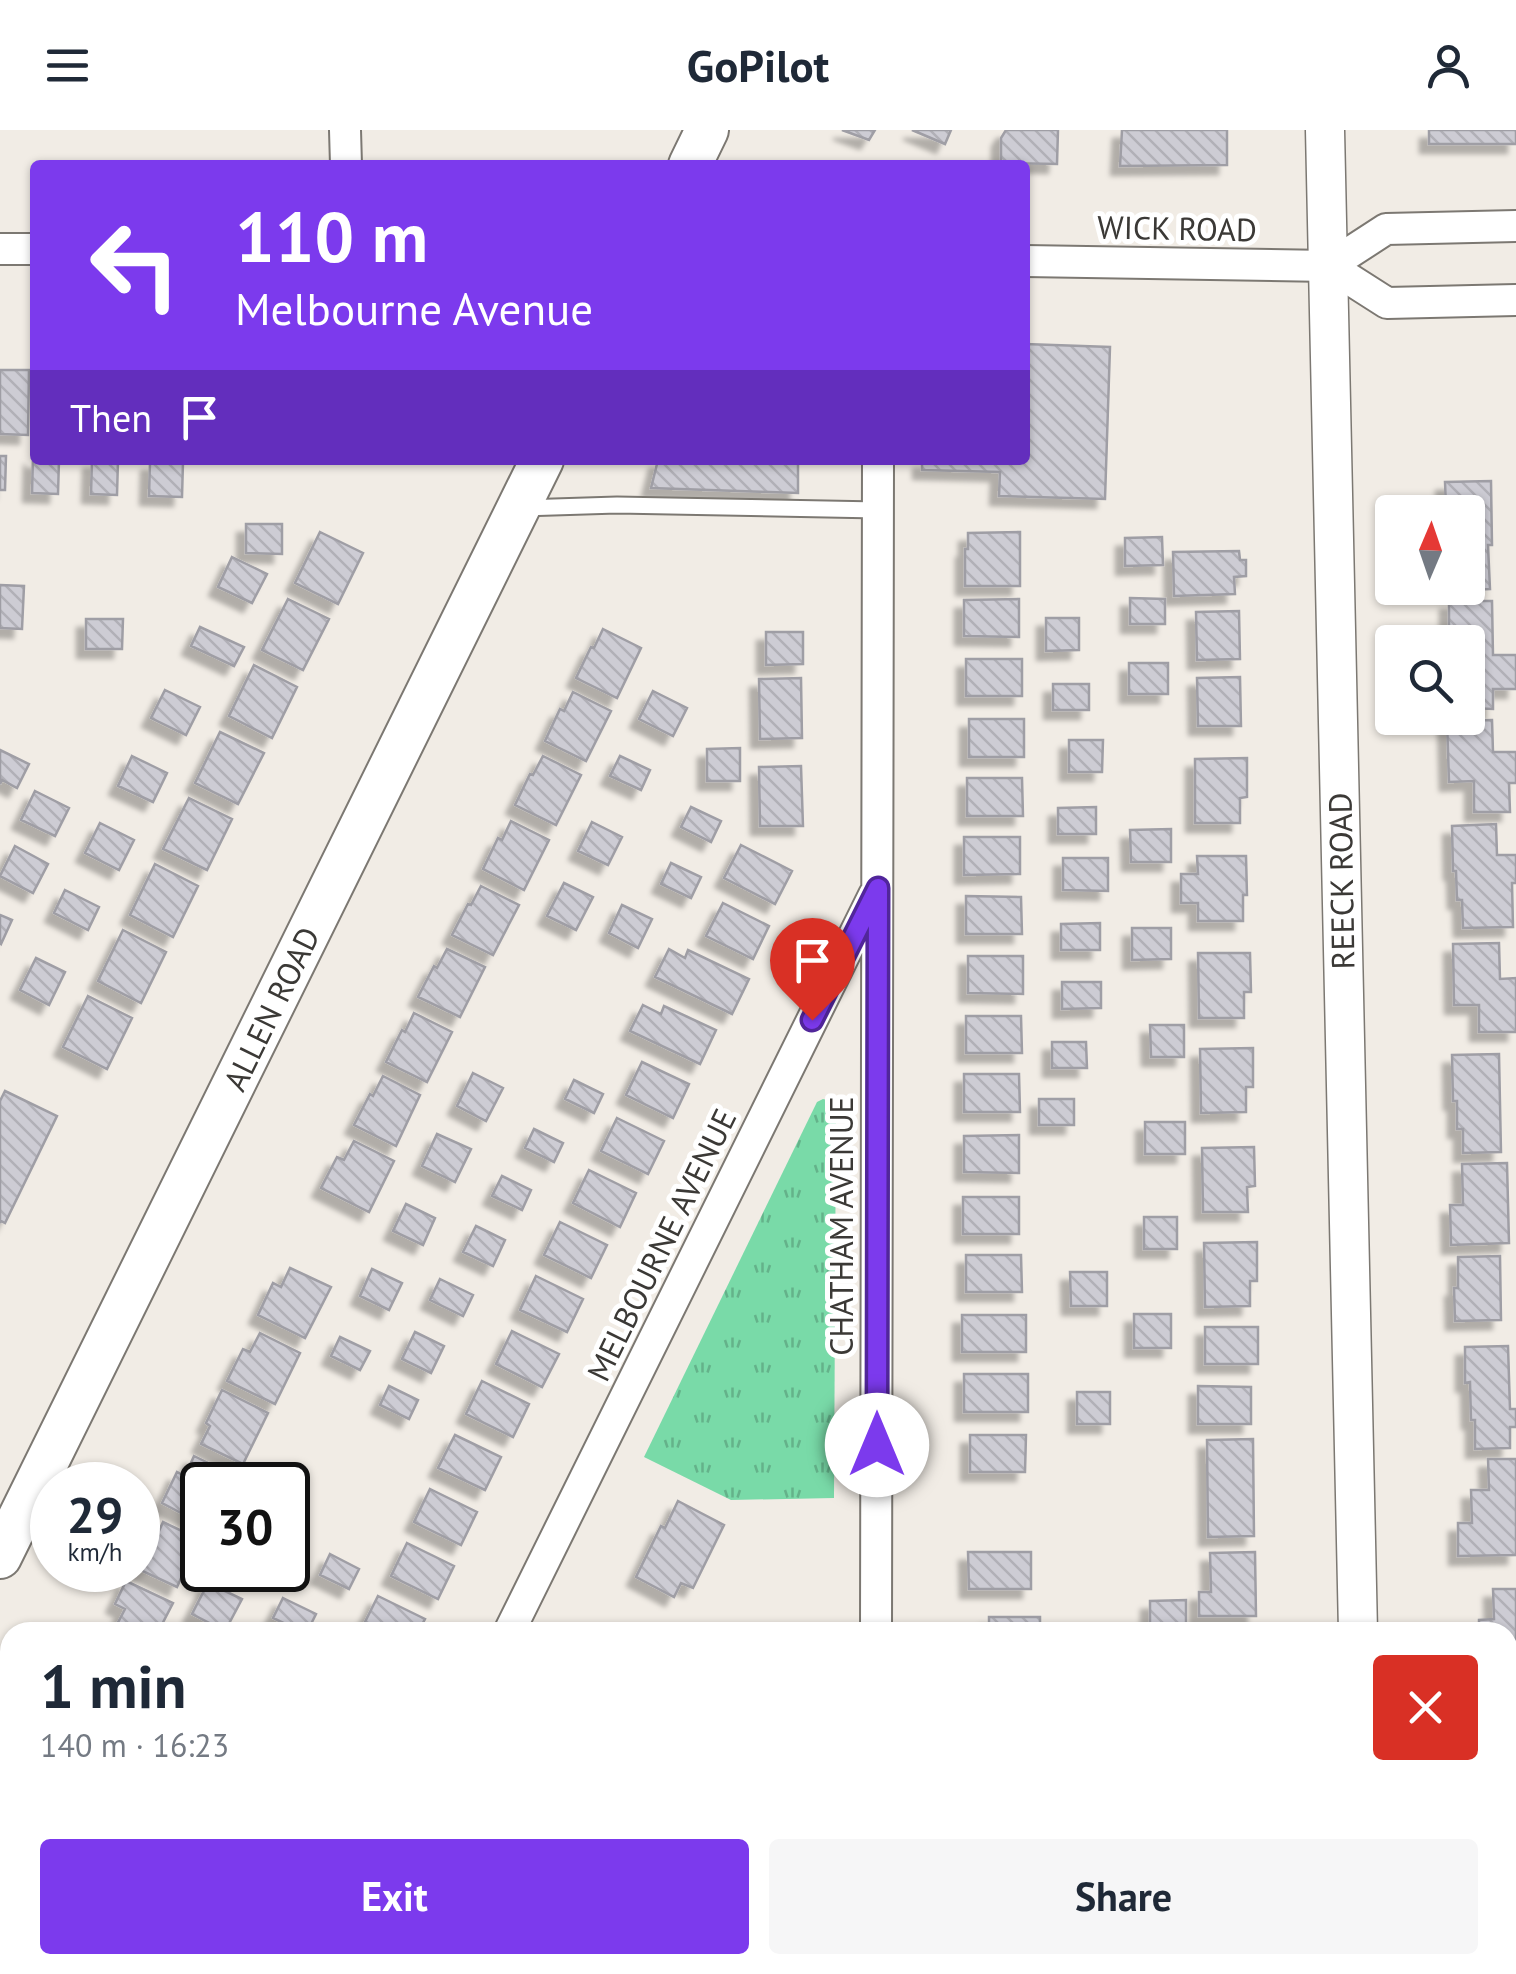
<!DOCTYPE html>
<html lang="en">
<head>
<meta charset="utf-8">
<style>
  body { margin:0; font-family:"PT Sans",sans-serif; background:#f6f6f7; color:#1f2937; height:100vh; display:flex; flex-direction:column; font-size:38px; white-space:nowrap }
  * { box-sizing:border-box; margin:0 }
  p { font-size:32px; color:#747a83 }
  .icon { flex:none; width:55px; height:55px; fill:none; stroke:currentColor; stroke-width:2; stroke-linecap:round; stroke-linejoin:round }
  .map { position:relative; flex:1; overflow:hidden }
  .sheet { position:absolute; left:0px; top:1492px; width:1518px; height:352px; display:flex; flex-direction:column; background:#fff; border-radius:30px 30px 0 0; box-shadow:0 2px 8px #0004 }
  .sheet>* { flex:none }
  .hud { position:absolute; left:30px; top:30px; width:1000px; height:305px; border-radius:10px; box-shadow:0 2px 8px #0004; background:#7c3aed; color:#fff; overflow:hidden }
  .needle { width:65px; rotate:2deg }
  .controls { position:absolute; left:1375px; top:365px; display:grid; gap:20px }
  .controls a { display:grid; place-items:center; width:110px; height:110px; border-radius:10px; background:#fff; box-shadow:0 2px 8px #0004; font-size:50px }
  .speed { position:absolute; left:30px; top:1332px; display:flex; gap:20px; font-size:50px; font-weight:700; text-align:center }
  .speed>* { display:grid; place-content:center; width:130px; height:130px; border-radius:50%; background:#fff; box-shadow:0 2px 8px #0004; line-height:1 }
  .speed small { font-size:25px; font-weight:400 }
  .speed .limit { border:5px solid #111; border-radius:15px; background:#fff; color:#111 }
  .pin { position:absolute; display:grid; place-items:center; width:85px; height:85px; color:#fff; margin:-102px -42px; border-radius:50% 50% 50% 0; rotate:-45deg; box-shadow:0 0 10px #0007 }
  .pin .icon { rotate:45deg }
  .me { position:absolute; width:110px; margin:-55px; rotate:0deg; stroke-linejoin:round; filter:drop-shadow(0 0 8px #0008) }
  .turn { display:flex; align-items:center; gap:35px; height:210px; padding:0 40px; font-size:45px }
  .turn .icon { width:130px; height:130px; stroke-width:2.5 }
  .turn b { display:block; font-size:70px; line-height:85px }
  .then { display:flex; align-items:center; height:95px; padding:0 40px; background:#0003; gap:20px; font-size:38px }
  .round { display:grid; place-items:center; flex:none; width:105px; height:105px; border-radius:10px; background:#f6f6f7 }
  .overview { display:flex; align-items:center; justify-content:space-between; height:170px; padding:0 40px }
  h1 { font-size:60px; font-weight:700; line-height:75px }
  .action { display:flex; gap:20px; margin-top:auto; padding:20px 40px }
  .action a { flex:1; height:115px; border-radius:10px; background:#7c3aed; color:#fff; font-size:40px; font-weight:700; line-height:115px; text-align:center }
  .action a+a { background:#f6f6f7; color:#1f2937 }
  header { display:flex; justify-content:space-between; align-items:center; height:130px; padding:0 40px; background:#fff; font-size:45px; font-weight:700 }
  .map>svg:first-child { display:block }
  .grass { fill:url(#grass-tufts) }
  .building { fill:url(#building-back-hatch); stroke:#9f9ea5; stroke-width:2.5; filter:url(#shadow) }
  .lines { fill:none; stroke-linecap:round; stroke-linejoin:round }
  .service-casing { stroke:#7c7872; stroke-width:19 }
  .minor-casing { stroke:#7c7872; stroke-width:34 }
  .tertiary-casing { stroke:#7c7872; stroke-width:41 }
  .secondary-casing { stroke:#7c7872; stroke-width:46 }
  .service { stroke:#fff; stroke-width:15 }
  .minor { stroke:#fff; stroke-width:30 }
  .tertiary { stroke:#fff; stroke-width:38 }
  .secondary { stroke:#fff; stroke-width:42 }
  .route-casing { stroke:#51269a; stroke-width:25 }
  .route { stroke:#7c3aed; stroke-width:18 }
  .labels { text-anchor:middle; stroke-width:10; stroke-linejoin:round; paint-order:stroke }
  .street-label { font-size:32px; fill:#3b3936; stroke:#fff }
</style>
</head>
<body>
<header><svg class="icon" aria-label="menu" viewBox="0 0 24 24"><path d="M4 6h16M4 12h16M4 18h16"/></svg>GoPilot<svg class="icon" aria-label="person" viewBox="0 0 24 24"><circle cx="12" cy="8" r="4"/><path d="M4 21q1-7 8-7t8 7"/></svg></header>
<div class="map">
<svg width="1516" height="1844" viewBox="0 0 1516 1844">
  <defs>
    <pattern id="grass-tufts" width="24" height="20" patternUnits="userSpaceOnUse" patternTransform="scale(2.5)"><rect width="24" height="20" fill="#79daa8"/><path d="M3 7l-1-3M5 7V3M7 7l1-3M15 17l-1-3M17 17v-4M19 17l1-3" fill="none" stroke="#64b28a"/></pattern>
    <pattern id="building-back-hatch" width="6" height="6" patternUnits="userSpaceOnUse" patternTransform="scale(2.5)"><rect width="6" height="6" fill="#cdccd4"/><path d="M-1 5l2 2M0 0l6 6M5-1l2 2" fill="none" stroke="#b1b0b7"/></pattern>
    <filter id="shadow"><feDropShadow dx="-9" dy="9" stdDeviation="2.5" flood-color="#0004"/></filter>
  </defs>
  <rect width="100%" height="100%" fill="#f1ece5"/>
  <path class="grass" d="M823 969 831 971 836 977 834 1368 731 1370 644 1327 817 972Z"/>
  <path class="building" d="M842 0H875L869 10Z
    M912 0H951L945 14Z
    M1006 0H1058L1057 34 1001 33V8Z
    M1122 0H1227V35L1120 36Z
    M1429 0H1516V14H1429Z
    M1025 214 1110 217 1105 369 999 366 1000 342 922 340V330H1025Z
    M0 240H29L28 305 0 304Z
    M0 326H6L5 360H0Z
    M33 327 35 330H59L58 364 32 363Z
    M92 330H118L117 365 91 364Z
    M658 330H798V363L651 358Z
    M150 332H183L182 367 149 366Z
    M1491 351 1492 415H1488L1490 459 1449 461 1448 458H1468V382H1441V378H1446L1445 352Z
    M246 394H282V424L246 423Z
    M320 402 363 423 338 474 295 453Z
    M1020 402V456H965V419H968V403Z
    M1162 407 1163 435 1125 436V408Z
    M1239 421 1240 430H1246V446L1234 447 1235 464 1174 466 1173 422Z
    M232 427 267 444 252 473 218 457Z
    M0 455 24 456 22 499 0 498Z
    M1130 468 1165 469V494H1130Z
    M288 469 329 489 303 540 262 520Z
    M1019 469V507L964 506V470Z
    M1449 471H1492L1493 525H1516V559H1493V579L1468 578V512H1444V502H1449Z
    M1239 481 1240 529 1197 530 1196 482Z
    M1046 488H1079V520L1046 521Z
    M86 489H123L122 519H86Z
    M200 497 244 517 234 536 191 516Z
    M603 499 641 518 617 568 576 548 591 517 594 518Z
    M766 502H803V534L766 535Z
    M966 529H1022V566H966Z
    M1129 533H1168V564H1129Z
    M254 535 297 557 272 608 229 586Z
    M1240 547 1241 596H1198L1197 548Z
    M801 548 802 608 760 609 759 549Z
    M1053 554H1089V580H1053Z
    M165 560 200 577 186 605 151 588Z
    M653 561 687 578 673 606 639 589Z
    M573 562 611 581 586 631 545 611 560 579 564 581Z
    M969 589H1024V627H969Z
    M1492 590 1493 622H1516V653H1509L1510 682H1474V651L1449 652 1447 591Z
    M220 602 264 623 238 674 195 653Z
    M1069 610H1103L1102 642H1069Z
    M740 618V651H707V619Z
    M0 620 29 634 17 658 2 650 0 654Z
    M132 626 167 643 153 672 118 656Z
    M543 626 581 645 556 695 515 675 530 644 533 645Z
    M620 626 650 640 641 660 610 646Z
    M1247 628V667L1240 668V693H1195V629Z
    M801 636 803 696H760L759 637Z
    M967 648H1022L1023 686H967Z
    M35 661 69 678 55 706 21 690Z
    M189 668 232 689 207 740 163 719Z
    M691 677 721 691 711 712 681 697Z
    M1096 677V704H1058V678Z
    M511 691 549 710 524 760 483 739 498 708 502 710Z
    M592 692 622 707 608 735 578 721Z
    M100 693 134 710 119 740 85 723Z
    M1496 694 1497 725H1516V753H1512L1513 797 1463 798 1462 770H1457L1456 741H1453L1452 696Z
    M1171 699V732H1131L1130 700Z
    M964 707H1020V744L964 745Z
    M741 715 792 741 775 774 724 748Z
    M15 716 48 734 33 763 0 746Z
    M1197 726H1246L1247 765H1243V791H1198V773H1181V744H1198Z
    M1063 728H1108V761L1063 760Z
    M671 733 701 747 691 768 661 754Z
    M155 734 198 756 173 807 130 785Z
    M564 753 593 767 576 800 547 786Z
    M481 756 519 775 493 825 452 805 468 774 471 775Z
    M65 760 99 777 88 800 54 783Z
    M966 766 1021 767 1022 804H966Z
    M723 773 769 796 753 829 706 806Z
    M622 775 652 789 638 818 609 803Z
    M0 785 12 790 1 814 0 813Z
    M1100 793V820H1061V794Z
    M1132 798H1171V829L1132 830Z
    M123 800 166 822 141 873 98 851Z
    M1499 813 1500 849 1516 848V902H1479V875H1454L1453 814Z
    M447 819 485 837 460 887 418 867 434 836 437 838Z
    M669 819 685 828 688 820 749 849 732 884 655 847Z
    M1198 823H1250L1251 862H1244V888H1199Z
    M968 826H1023V864L968 863Z
    M36 828 65 842 49 875 20 860Z
    M1062 852H1101V878L1062 879Z
    M88 866 132 888 107 939 63 917Z
    M643 875 661 884 664 876 716 900 700 934 630 901Z
    M414 883 452 902 427 952 386 932 402 900 405 902Z
    M966 886H1021L1022 923H966Z
    M1150 895H1184V927H1151Z
    M1052 912H1086L1087 938H1052Z
    M1253 918V957H1246V982L1201 983 1200 919Z
    M1499 924 1501 1022 1463 1023V999H1457V971H1453L1452 925Z
    M642 932 689 954 673 988 626 965Z
    M473 943 503 958 486 991 457 976Z
    M964 944H1019L1020 982H964Z
    M383 946 420 965 396 1016 354 995 370 964 373 966Z
    M574 950 603 964 594 983 565 969Z
    M5 961 57 986 5 1093 1 1091 0 1093V971Z
    M1039 969H1074V995H1039Z
    M617 988 664 1011 648 1044 601 1021Z
    M1145 992H1185V1024H1145Z
    M534 999 563 1013 554 1032 525 1018Z
    M437 1004 471 1019 455 1052 422 1036Z
    M1019 1005V1043L964 1042V1006Z
    M354 1011 394 1031 369 1082 321 1058 337 1027 344 1030Z
    M1254 1017 1255 1056 1247 1057 1248 1082H1203L1202 1018Z
    M1507 1033 1509 1113 1451 1115 1450 1075H1463L1462 1034Z
    M589 1040 636 1063 620 1097 573 1073Z
    M502 1046 531 1060 522 1080 492 1066Z
    M963 1067H1019V1104H963Z
    M406 1074 435 1088 423 1115 393 1101Z
    M1144 1087H1177V1119H1144Z
    M560 1092 607 1115 591 1148 544 1125Z
    M476 1096 505 1110 493 1136 463 1122Z
    M1257 1112V1151H1250V1176L1205 1177 1204 1113Z
    M966 1125H1021L1022 1162H966Z
    M1500 1126 1501 1190 1455 1191 1454 1158H1458V1127Z
    M290 1138 331 1157 305 1208 258 1185 273 1153 281 1157Z
    M372 1139 402 1153 389 1180 360 1166Z
    M1070 1142H1107V1176H1071Z
    M536 1146 583 1169 567 1202 520 1180Z
    M440 1149 473 1165 463 1186 430 1170Z
    M1134 1184H1171V1218H1134Z
    M962 1185H1026V1222H962Z
    M1205 1197H1258V1234H1205Z
    M512 1201 559 1224 542 1257 496 1234Z
    M415 1202 444 1216 431 1243 402 1229Z
    M260 1203 300 1223 275 1274 227 1251 243 1219 250 1222Z
    M340 1207 370 1221 360 1240 331 1226Z
    M1508 1216 1510 1279H1516V1297H1510V1318L1475 1319V1290H1471L1470 1252 1465 1253V1217Z
    M964 1244H1028V1282H964Z
    M482 1251 529 1274 513 1307 466 1284Z
    M389 1256 418 1270 409 1289 380 1275Z
    M1198 1256 1251 1257V1294H1198Z
    M222 1260 268 1283 243 1334 201 1314 210 1296 206 1293Z
    M1077 1262H1110V1294H1077Z
    M455 1305 501 1327 485 1360 438 1338Z
    M970 1305H1026L1025 1342H970Z
    M1253 1309 1254 1406 1208 1407 1207 1310Z
    M194 1326 235 1346 230 1355H202V1394L162 1373 177 1342 185 1346Z
    M1488 1329H1516V1425L1458 1426V1393H1472L1471 1360H1489Z
    M430 1359 477 1382 461 1415 414 1392Z
    M678 1371 724 1395 693 1458 681 1453 674 1467 636 1447 661 1396 665 1398Z
    M163 1392 199 1409 177 1457 138 1439V1430L149 1406 156 1408Z
    M407 1413 454 1436 438 1469 391 1446Z
    M968 1422H1031V1459H969Z
    M1255 1422 1256 1486H1199V1462H1211L1210 1423Z
    M330 1424 359 1439 349 1459 320 1445Z
    M126 1451 173 1473 158 1502H113L125 1479 115 1474Z
    M208 1453 242 1469 225 1501 192 1484Z
    M1493 1459H1516V1555H1508V1502H1479V1490L1494 1489Z
    M378 1466 425 1489 418 1502H367L361 1500Z
    M283 1468 316 1484 307 1502H302L273 1488Z
    M1186 1470V1502H1150V1471Z
    M989 1487H1040V1502H989Z
    M1508 1577H1516V1674L1510 1675 1511 1704H1508Z"/>
  <g class="lines">
    <g class="service-casing">
      <path id="service" d="M522 378 617 375 878 380"/>
    </g>
    <g class="minor-casing">
      <path id="minor" d="M345 0 346 35
        M0 119H35
        M1025 131 1329 136 1387 173 1516 170
        M1329 136 1386 99 1516 96
        M509 1502 874 765
        M876 1502 878 330
        M385 1835V1844
        M878 1835V1844"/>
    </g>
    <g class="tertiary-casing">
      <path id="tertiary" d="M1325 0 1358 1502
        M1365 1835V1844"/>
    </g>
    <g class="secondary-casing">
      <path id="secondary" d="M690 35 707 0
        M0 1427 542 330"/>
    </g>
    <use href="#service" class="service"/>
    <use href="#minor" class="minor"/>
    <use href="#tertiary" class="tertiary"/>
    <use href="#secondary" class="secondary"/>
  </g>
  <g class="lines">
    <g class="route-casing">
      <path id="route" d="M812 890 878 758 877 1315"/>
    </g>
    <use href="#route" class="route"/>
  </g>
  <g class="labels">
    <g class="street-label">
      <text transform="translate(1177 99) rotate(1)" y="11">WICK ROAD</text>
      <text transform="translate(1342 751) rotate(-91)" y="11">REECK ROAD</text>
      <text transform="translate(272 879) rotate(-64)" y="11">ALLEN ROAD</text>
      <text transform="translate(842 1096) rotate(-90)" y="11">CHATHAM AVENUE</text>
      <text transform="translate(662 1115) rotate(-64)" y="11">MELBOURNE AVENUE</text>
    </g>
  </g>
</svg>
<div class="controls">
<a><svg class="needle" viewBox="-14 -14 28 28"><path d="M0-13l5 13h-10z" fill="#e53935"/><path d="M0 13l5-13h-10z" fill="#747a83"/></svg></a>
<a><svg class="icon" aria-label="search" viewBox="0 0 24 24"><circle cx="10" cy="10" r="6"/><path d="M15 15l6 6"/></svg></a>
</div>
<div class="speed"><div>29<small>km/h</small></div><div class="limit">30</div></div>
<div class="pin" style="left:812px;top:890px;background:#d93025"><svg class="icon" aria-label="arrive" viewBox="0 0 24 24"><path d="M6 21V4h12l-3 4 3 4H6"/></svg></div>
<svg class="me" style="left:877px;top:1315px" viewBox="-20 -20 40 40"><circle r="19" fill="#fff"/><path d="M0-13L10 11 0 6-10 11z" fill="#7c3aed"/></svg>
<div class="hud">
<div class="turn"><svg class="icon" aria-label="left" viewBox="0 0 24 24"><path d="M17 20v-9H6M10 6l-5 5 5 5"/></svg><div><b>110 m</b>Melbourne Avenue</div></div>
<div class="then">Then<svg class="icon" aria-label="arrive" viewBox="0 0 24 24"><path d="M6 21V4h12l-3 4 3 4H6"/></svg></div>
</div>
<section class="sheet">
<div class="overview"><div><h1>1 min</h1><p>140 m · 16:23</p></div><a class="round" style="background:#d93025;color:#fff"><svg class="icon" aria-label="close" viewBox="0 0 24 24"><path d="M6 6l12 12M18 6L6 18"/></svg></a></div>
<div class="action"><a>Exit</a><a>Share</a></div>
</section>
</div>
</body>
</html>
